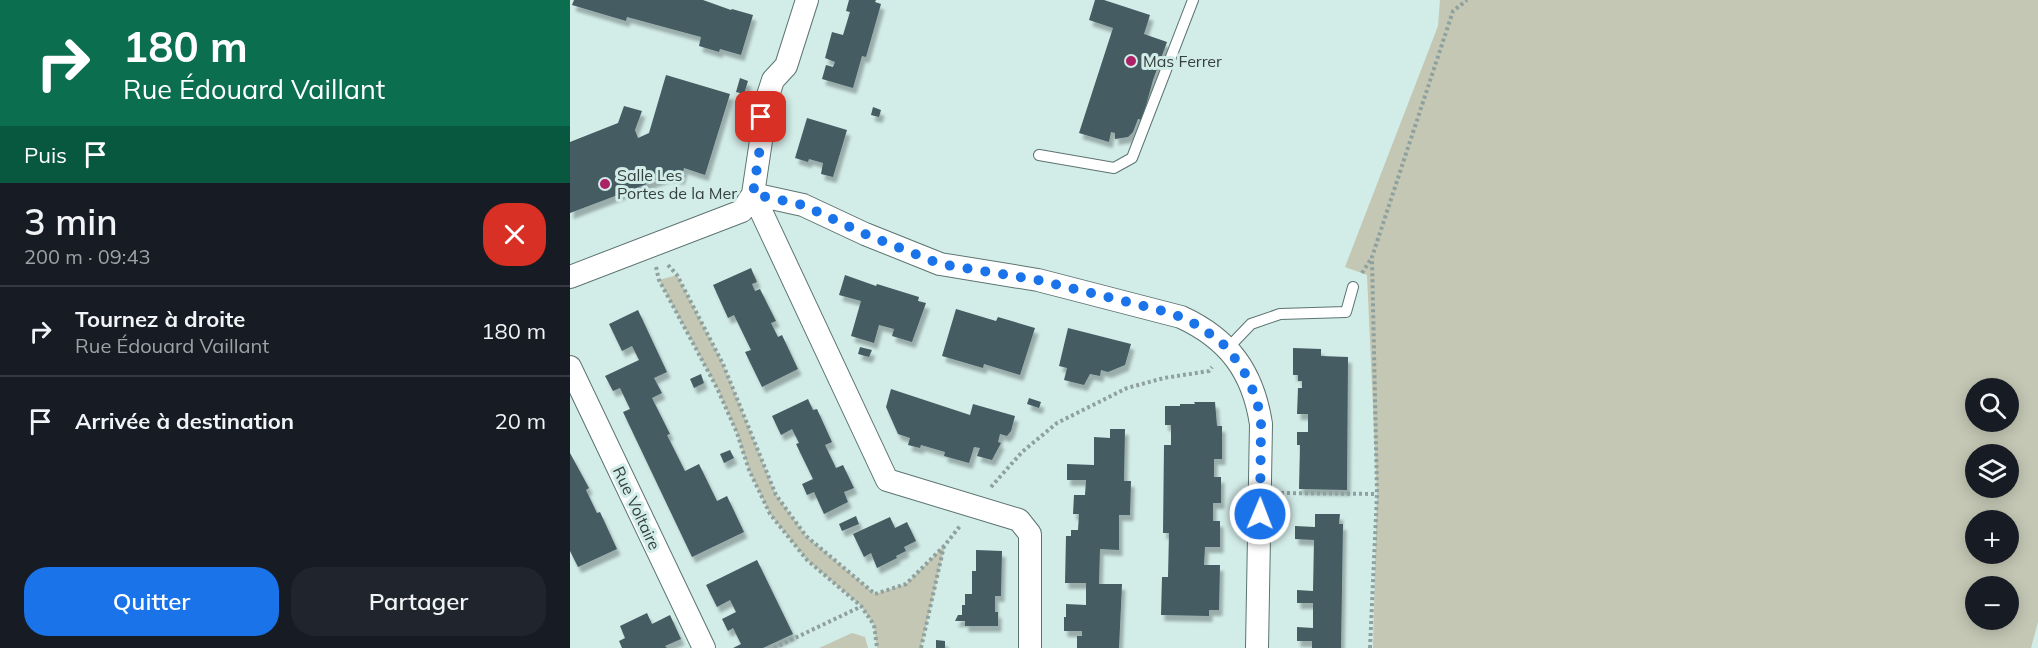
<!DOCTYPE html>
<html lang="fr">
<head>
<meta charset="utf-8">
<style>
  body { margin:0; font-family:Mulish,sans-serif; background:#20242c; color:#f1f3f6; height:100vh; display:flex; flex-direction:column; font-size:22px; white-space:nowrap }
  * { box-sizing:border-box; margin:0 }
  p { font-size:20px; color:#9ea1a6 }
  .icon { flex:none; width:33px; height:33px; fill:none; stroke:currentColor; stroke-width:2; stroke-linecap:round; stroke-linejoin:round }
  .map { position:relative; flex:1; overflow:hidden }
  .drawer { display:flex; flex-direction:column; background:#171b24; width:570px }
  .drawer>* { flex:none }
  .banner { background:#0b6e4f; color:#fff; overflow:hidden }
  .tools { position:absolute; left:1395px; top:378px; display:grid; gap:12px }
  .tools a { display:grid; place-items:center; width:54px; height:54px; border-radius:50%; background:#171b24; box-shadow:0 3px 15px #0003; font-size:30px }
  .pin { position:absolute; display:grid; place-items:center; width:51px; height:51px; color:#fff; margin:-26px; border-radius:12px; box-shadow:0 3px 9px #0006 }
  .me { position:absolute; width:66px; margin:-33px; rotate:1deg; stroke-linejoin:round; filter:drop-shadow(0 0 4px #0008) }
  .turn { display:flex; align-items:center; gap:21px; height:126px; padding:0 24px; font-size:27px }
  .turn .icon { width:78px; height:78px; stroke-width:2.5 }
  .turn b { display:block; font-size:42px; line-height:51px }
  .then { display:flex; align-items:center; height:57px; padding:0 24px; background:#0003; gap:12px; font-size:22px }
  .round { display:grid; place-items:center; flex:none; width:63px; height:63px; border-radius:24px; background:#20242c }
  .headline { display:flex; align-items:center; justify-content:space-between; height:102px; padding:0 24px }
  h1 { font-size:36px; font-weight:600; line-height:45px }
  .button { display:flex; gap:12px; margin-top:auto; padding:12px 24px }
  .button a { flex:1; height:69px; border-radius:24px; background:#1a73e8; color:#fff; font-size:24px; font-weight:600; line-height:69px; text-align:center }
  .button a+a { background:#20242c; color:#f1f3f6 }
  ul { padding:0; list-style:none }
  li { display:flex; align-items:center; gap:18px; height:90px; padding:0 24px; border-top:2px solid #363941 }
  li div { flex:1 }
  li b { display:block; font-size:22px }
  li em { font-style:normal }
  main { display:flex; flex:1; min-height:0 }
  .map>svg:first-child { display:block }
  .green { fill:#c4c7b4; fill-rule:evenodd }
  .building { fill:#455b62; filter:url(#shadow) }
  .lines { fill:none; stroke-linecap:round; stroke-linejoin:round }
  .lane-casing { stroke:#5c7470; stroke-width:12 }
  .street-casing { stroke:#5c7470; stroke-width:24 }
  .path { stroke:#8ea19e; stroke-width:4; stroke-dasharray:3 3; stroke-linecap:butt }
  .lane { stroke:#fff; stroke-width:10 }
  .street { stroke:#fff; stroke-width:22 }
  .route { stroke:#1a73e8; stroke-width:10; stroke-dasharray:0 18 }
  .poi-dot { fill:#ab2266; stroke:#d2ece8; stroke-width:2 }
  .labels { text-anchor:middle; stroke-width:6; stroke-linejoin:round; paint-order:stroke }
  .poi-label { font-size:16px; fill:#353f3d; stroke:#d2ece8; text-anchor:start }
  .street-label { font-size:16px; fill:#353f3d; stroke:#d2ece8 }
</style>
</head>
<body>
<main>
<section class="drawer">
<div class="banner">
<div class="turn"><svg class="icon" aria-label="right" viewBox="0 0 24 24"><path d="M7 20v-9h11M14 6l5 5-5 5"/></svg><div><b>180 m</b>Rue Édouard Vaillant</div></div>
<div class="then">Puis<svg class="icon" aria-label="arrive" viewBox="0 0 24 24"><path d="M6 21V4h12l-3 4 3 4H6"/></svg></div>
</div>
<div class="headline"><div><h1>3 min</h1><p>200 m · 09:43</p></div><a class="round" style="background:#d93025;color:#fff"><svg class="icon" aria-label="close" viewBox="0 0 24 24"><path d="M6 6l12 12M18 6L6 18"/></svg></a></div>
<ul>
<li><svg class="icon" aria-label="right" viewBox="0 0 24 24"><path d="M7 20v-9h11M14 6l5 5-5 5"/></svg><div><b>Tournez à droite</b><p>Rue Édouard Vaillant</p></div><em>180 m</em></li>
<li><svg class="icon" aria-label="arrive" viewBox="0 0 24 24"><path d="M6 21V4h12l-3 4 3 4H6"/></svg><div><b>Arrivée à destination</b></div><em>20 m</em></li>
</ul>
<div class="button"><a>Quitter</a><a>Partager</a></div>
</section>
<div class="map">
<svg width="1468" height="648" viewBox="0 0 1468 648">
  <defs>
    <filter id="shadow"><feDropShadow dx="3.5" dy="6" stdDeviation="1.5" flood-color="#0004"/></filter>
  </defs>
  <rect width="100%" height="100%" fill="#d2ece8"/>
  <path class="green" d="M870 0H1468V622L1461 648H803L807 494 797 275 775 267 868 26ZM1406 388H1438V422H1406ZM1406 454H1438V488H1406ZM1406 520H1438V554H1406ZM1406 586H1438V620H1406Z
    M107 275 153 364 206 495 236 536 305 594 336 584 375 545 351 648H307L304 625 291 606 237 560 200 514 179 470 167 433 147 388 89 280Z
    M282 633 295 637 298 648H249Z"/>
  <path class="building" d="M4 0H133L161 10 162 9 183 15 171 55 150 49 149 52 129 46 131 37 57 17 56 21 2 5Z
    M279 0H306L305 2 311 4 296 57 292 56 283 88 252 79 256 65 263 67 265 62 255 58 262 32 273 35 280 12 276 11Z
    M525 0H534L580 15 574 34 597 42 583 80 572 120 568 119 563 132 558 137 545 139V133L541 132 539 142 509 133 543 28 519 20Z
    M96 75 160 94 135 175 114 168 111 179 98 176 0 213V142L48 123 54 106 72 111 65 130 68 138 79 133Z
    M170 78 178 81 174 94 166 92Z
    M303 107 311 110 309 117 301 115Z
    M237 118 277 130 263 177 251 174 253 163 239 159 238 162 225 158Z
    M181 268 187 282 182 284 185 291 190 289 206 321 201 323 208 337 212 335 228 369 192 387 175 352 181 350 164 315 158 318 143 285Z
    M275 275 306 286 307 284 349 297 348 301 356 303 342 342 322 336 324 329 309 325 304 343 281 336 291 301 269 295Z
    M386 309 426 321 428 317 465 328 450 375 414 364 413 368 372 356Z
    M68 310 97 372 84 378 92 393 82 398 100 434 97 435 115 471 129 464 147 501 157 496 174 532 122 557 53 412 60 409 50 388 43 391 35 376 69 360 62 346 52 351 39 324Z
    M498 328 561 344 555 365 538 372 531 370 530 376 520 374 514 385 494 380 497 368 489 366Z
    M290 347 302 350 299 357 288 354Z
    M723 348 751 349V356L778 357 777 490 729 489 730 445H727V432H738V414H727L728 388H732V381H728V375H723Z
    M131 374 134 383 124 388 120 379Z
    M321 389 400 415 403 404 445 416 441 431 437 436 430 434 428 442 431 443 422 460 407 456 410 448 404 447 399 463 374 456 375 452 351 445 350 448 338 445 340 438 328 434 316 407Z
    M459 398 471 402 469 408 457 404Z
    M238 399 243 410 247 409 262 442 255 445 266 468 273 465 284 488 274 492 278 502 254 514 244 492 237 495 232 484 243 479 226 444 229 443 222 429 211 435 202 416Z
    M624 402H645L647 426H652V459H644V477H651V503H643V521H650V547H635L634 565H650L649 610H639V616L591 615 592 577H598L599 533H593L594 445H601V425H595V406H610V404H625Z
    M540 429H555L554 481H561L560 515H549V550L530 549 529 584H552L549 648H507V636H512V631H494V617H496V604L516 605V583H495L496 536H501V530H508L509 514H503L504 495H515L516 480H497V464L524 465V437L540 438Z
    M160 450 164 458 154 463 150 454Z
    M0 453 19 488 16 490 27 513 30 512 47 549 8 567 0 551Z
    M745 514H770L769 524H773L771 648H742V641H727V627L743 628V603H727V590L743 591 744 540 725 539V526L745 527Z
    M286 516 289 524 272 531 269 524Z
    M320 517 325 528 337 522 346 541 334 547 336 551 326 556 327 558 307 568 301 553 294 557 283 534Z
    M406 550 432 551 431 596H425V612H428V626H395V621H385L388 615H392V605H395V594H402V571H406Z
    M187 560 223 634 193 648H163L171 644 163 628 158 631 152 619 166 612 160 600 147 607 136 585Z
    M77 613 82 624 100 615 111 639 95 646 97 648H52L49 641 55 638 50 626Z
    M366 640 375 641V648H366Z"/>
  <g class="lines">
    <g class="lane-casing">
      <path id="lane" d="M469 155 544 168 562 158 623 0
        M658 348 681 324 710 314 776 312 783 287"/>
    </g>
    <g class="street-casing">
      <path id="street" d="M183 194 233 205 295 234 370 264 468 280 611 317C659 339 683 372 691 424L687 648
        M183 194 317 480 449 520 460 534V648
        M0 277 172 211 183 194 192 134 191 117 203 80 216 66 237 0
        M0 367 134 648"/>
    </g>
    <path class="path" d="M98 265 107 275 153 364 206 495 236 536 305 594 336 584 375 545 390 526
      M86 267 89 280 147 388 167 433 179 470 200 514 237 560 291 606 304 625 307 648
      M792 273 801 259
      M421 487 452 452 487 423 557 388 594 378 639 371 642 367
      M711 493 807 494
      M204 648 290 607
      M351 648 374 546
      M800 648 807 494 802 257 883 11 897 0"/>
    <use href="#lane" class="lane"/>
    <use href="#street" class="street"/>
  </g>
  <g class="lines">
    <path class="route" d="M191 117 192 134 183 194 233 205 295 234 370 264 468 280 586 309 611 317 631 327 658 348 676 375 687 400 691 424 690 514"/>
  </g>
  <g class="poi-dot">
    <circle cx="561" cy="61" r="6"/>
    <circle cx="35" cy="184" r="6"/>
  </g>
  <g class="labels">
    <g class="poi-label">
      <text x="573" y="67">Mas Ferrer</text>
      <text x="47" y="181">Salle Les<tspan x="47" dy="18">Portes de la Mer</tspan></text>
    </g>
    <g class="street-label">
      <text transform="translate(67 508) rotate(65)" y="6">Rue Voltaire</text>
    </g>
  </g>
</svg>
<div class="tools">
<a><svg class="icon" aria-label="search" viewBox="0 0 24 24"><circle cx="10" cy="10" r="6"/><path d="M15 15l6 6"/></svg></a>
<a><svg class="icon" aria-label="layers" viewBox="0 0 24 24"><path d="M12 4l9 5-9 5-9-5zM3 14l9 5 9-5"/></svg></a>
<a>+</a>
<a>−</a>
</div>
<div class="pin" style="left:191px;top:117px;background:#d93025"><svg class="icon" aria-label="arrive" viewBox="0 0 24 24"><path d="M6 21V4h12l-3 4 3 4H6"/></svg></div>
<svg class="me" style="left:690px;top:514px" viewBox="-20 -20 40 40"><circle r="17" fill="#1a73e8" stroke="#fff" stroke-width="3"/><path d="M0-11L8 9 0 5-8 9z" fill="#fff"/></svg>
</div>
</main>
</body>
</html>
